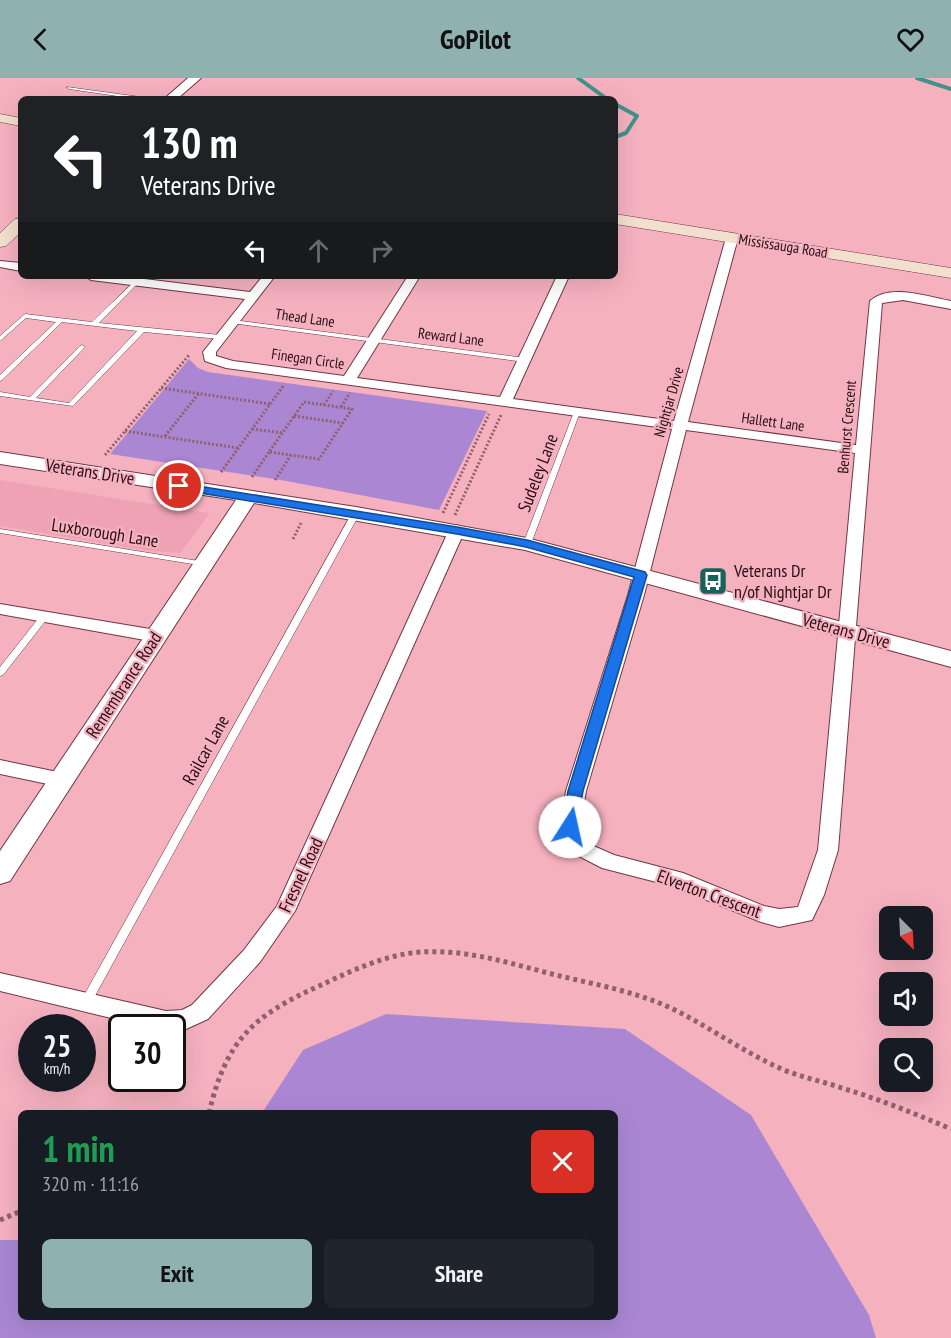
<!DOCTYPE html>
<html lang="en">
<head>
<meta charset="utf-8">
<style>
  body { margin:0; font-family:"PT Sans Narrow",sans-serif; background:#20242c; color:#f1f3f6; height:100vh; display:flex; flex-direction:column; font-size:22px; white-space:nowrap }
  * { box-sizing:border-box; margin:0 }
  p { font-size:20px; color:#9ea1a6 }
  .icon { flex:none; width:33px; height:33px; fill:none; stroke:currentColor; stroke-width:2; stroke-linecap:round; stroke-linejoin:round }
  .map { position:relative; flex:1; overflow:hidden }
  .panel { position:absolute; left:18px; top:1032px; width:600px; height:210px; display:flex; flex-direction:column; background:#171b24; border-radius:9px; box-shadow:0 6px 24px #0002 }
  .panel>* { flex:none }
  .banner { position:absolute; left:18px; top:18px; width:600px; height:183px; border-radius:9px; box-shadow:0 6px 24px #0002; background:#202124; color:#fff; overflow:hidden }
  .needle { width:39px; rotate:156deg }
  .fabs { position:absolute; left:879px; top:828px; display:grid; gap:12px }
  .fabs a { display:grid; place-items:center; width:54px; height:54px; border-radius:9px; background:#171b24; box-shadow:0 6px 24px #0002; font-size:30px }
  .speed { position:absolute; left:18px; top:936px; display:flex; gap:12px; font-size:30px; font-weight:700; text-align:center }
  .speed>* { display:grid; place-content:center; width:78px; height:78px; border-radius:50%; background:#171b24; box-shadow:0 6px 24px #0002; line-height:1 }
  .speed small { font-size:15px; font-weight:400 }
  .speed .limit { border:3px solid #111; border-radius:9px; background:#fff; color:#111 }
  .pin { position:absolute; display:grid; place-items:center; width:51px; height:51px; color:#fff; margin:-26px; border:3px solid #fff; border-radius:50%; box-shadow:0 2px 6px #0007 }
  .me { position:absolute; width:66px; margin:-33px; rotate:10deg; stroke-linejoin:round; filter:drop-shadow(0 0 4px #0008) }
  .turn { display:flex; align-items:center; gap:21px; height:126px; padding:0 24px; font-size:27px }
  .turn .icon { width:78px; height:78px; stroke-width:2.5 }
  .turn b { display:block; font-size:42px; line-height:51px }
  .lanes { display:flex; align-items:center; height:57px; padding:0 24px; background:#0003; justify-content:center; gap:30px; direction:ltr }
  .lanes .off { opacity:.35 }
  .round { display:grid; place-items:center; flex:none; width:63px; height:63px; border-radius:9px; background:#20242c }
  .overview { display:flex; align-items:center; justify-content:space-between; height:102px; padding:0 24px }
  h1 { font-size:36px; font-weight:700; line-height:45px; color:#1e9e55 }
  .action { display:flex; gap:12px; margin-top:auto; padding:12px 24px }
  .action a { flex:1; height:69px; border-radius:9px; background:#8fb2b0; color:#111; font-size:24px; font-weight:700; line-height:69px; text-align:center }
  .action a+a { background:#20242c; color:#f1f3f6 }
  header { display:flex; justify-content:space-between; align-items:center; height:78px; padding:0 24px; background:#8fb2b0; color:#111; font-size:27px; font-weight:700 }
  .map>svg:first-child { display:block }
  .built { fill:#efa2b3 }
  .green { fill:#ab87d3 }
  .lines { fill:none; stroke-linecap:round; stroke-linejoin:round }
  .stream { stroke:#419389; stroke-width:4 }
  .service-casing { stroke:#703745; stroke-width:1 }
  .minor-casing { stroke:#703745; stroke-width:2 }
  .tertiary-casing { stroke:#703745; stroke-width:2 }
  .secondary-casing { stroke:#703745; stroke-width:1 }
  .path-far1 { stroke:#90616b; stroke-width:3; stroke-dasharray:2 2; stroke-linecap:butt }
  .path { stroke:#90616b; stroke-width:5; stroke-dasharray:4 4; stroke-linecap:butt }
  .service { fill:#fff; fill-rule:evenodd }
  .minor { fill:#fff; fill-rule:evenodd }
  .tertiary { fill:#fff; fill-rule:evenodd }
  .secondary { fill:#f2dfcd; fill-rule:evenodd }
  .route { fill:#1a73e8; stroke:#114b97; stroke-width:1.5 }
  .labels { text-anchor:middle; stroke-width:4.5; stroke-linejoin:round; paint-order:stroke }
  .far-street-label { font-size:15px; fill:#270f15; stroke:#f6b1bf }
  .street-label { font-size:18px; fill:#270f15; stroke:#f6b1bf }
  .poi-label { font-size:18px; fill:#270f15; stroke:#f6b1bf; text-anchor:start }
</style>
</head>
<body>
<header><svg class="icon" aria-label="back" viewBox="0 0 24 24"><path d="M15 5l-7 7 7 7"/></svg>GoPilot<svg class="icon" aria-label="heart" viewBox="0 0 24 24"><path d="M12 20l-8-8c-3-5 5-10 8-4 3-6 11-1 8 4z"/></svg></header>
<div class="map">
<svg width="951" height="1260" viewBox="0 0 951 1260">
  <rect width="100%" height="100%" fill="#f6b1bf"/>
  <path class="built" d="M0 402 208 435 209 436 180 475 150 473 0 448Z"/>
  <path class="green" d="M189 281 198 290 208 294 487 333 439 432 281 402 110 376Z
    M386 936 625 951 751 1037 869 1237 876 1260H0V1162H21V1239H615V1035H262L303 972Z"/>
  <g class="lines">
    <path class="stream" d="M578 0 607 21
      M917 0 951 11
      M615 26 637 38 626 55 615 59"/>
    <g class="service-casing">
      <path id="service" d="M67 9 148 20 150 21H138L69 11Z
        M136 202 139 204 138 205 99 245 220 257 223 259 220 261 144 254 73 328 0 318V314L30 319 80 268 82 267 85 269 84 270 36 320 69 325 137 253 62 244 2 302 0 303V297L56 244 26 240 0 263V258L25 236 92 244Z
        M233 242 525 280 528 282 525 284 231 245 230 244Z
        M577 332 580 334 531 466 530 468H524L523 466 574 334Z
        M353 433H356L360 435 90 927 86 929 82 927 80 924 82 921Z
        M0 451 205 484 209 486 205 488 0 455Z
        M44 536 48 539 47 541 3 597 0 598V589L41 537Z"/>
    </g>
    <g class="minor-casing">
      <path id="minor" d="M732 157 738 160 688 344 856 367 870 223C890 205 928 219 951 223V231L903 222 882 225 838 772 824 817 812 842 779 849 761 844 672 808 602 790 573 775 560 749 566 713 628 517 672 351 226 290 205 283 203 274 245 221 91 202 85 198H120L250 214 263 198H275L216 274V278L233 283 344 298 408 198H420L357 300 500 319 557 198H569L513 321 674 343 726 160ZM686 352 855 375 818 772 798 829 779 831 764 828 683 795 614 777 587 765 580 749 586 713 644 517Z
        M0 183 21 185V193L0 189Z
        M457 447 465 452 295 833 260 884 208 941 184 952H172V950H152L0 913V895L166 933 182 932 192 927 244 872 277 828 449 452Z
        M0 526 156 552 162 554 164 558 162 562 156 564 0 536Z
        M0 682 62 695 69 697 72 702 69 707 62 709 0 696Z"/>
    </g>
    <g class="tertiary-casing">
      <path id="tertiary" d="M188 0H201L177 21H164Z
        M0 374 356 429 527 460 951 573V589L525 472 254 425 10 803 0 806V773L236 422 0 386Z"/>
    </g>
    <g class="secondary-casing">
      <path id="secondary" d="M0 36 21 40V48L0 44Z
        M615 136 951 190V200L615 146Z
        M21 140V154L6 168 0 169V155L15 141Z"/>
    </g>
    <path class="path-far1" d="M161 310 270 326
      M304 324 352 331 319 381 269 374Z
      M324 327 333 313
      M341 329 350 315
      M294 338 343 345
      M252 351 283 355
      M125 353 238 370
      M165 358 199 315
      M105 377 190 276
      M221 394 284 307
      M252 399 269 374
      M275 402 291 377
      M443 435 489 336
      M455 437 501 337
      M293 461 301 445"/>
    <path class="path" d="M209 1035C226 963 252 938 319 908 351 893 386 876 422 874 469 871 515 887 560 898 598 907 637 914 673 931 711 950 745 975 784 992 804 1000 825 1004 845 1011 881 1022 916 1036 951 1051
      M0 1142 21 1133"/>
    <use href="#service" class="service"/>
    <use href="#minor" class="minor"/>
    <use href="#tertiary" class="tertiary"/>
    <use href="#secondary" class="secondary"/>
  </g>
  <path class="route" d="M179 405 457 449 527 462 645 494 647 497 583 713 575 753H564L562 749 568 713 634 499 526 469 457 456 175 411 173 408Z"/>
  <defs>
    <g id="bus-square" transform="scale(1.5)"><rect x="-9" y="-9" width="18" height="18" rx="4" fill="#17635b" stroke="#f6b1bf"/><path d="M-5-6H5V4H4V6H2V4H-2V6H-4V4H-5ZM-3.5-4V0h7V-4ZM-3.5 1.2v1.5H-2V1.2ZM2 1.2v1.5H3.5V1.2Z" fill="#fff"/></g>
  </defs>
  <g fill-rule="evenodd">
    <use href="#bus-square" x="713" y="503"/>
  </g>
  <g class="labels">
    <g class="far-street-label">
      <text transform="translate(783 168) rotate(9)" y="5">Mississauga Road</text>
      <text transform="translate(305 240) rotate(8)" y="5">Thead Lane</text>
      <text transform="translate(451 259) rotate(7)" y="5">Reward Lane</text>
      <text transform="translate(308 281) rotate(8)" y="5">Finegan Circle</text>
      <text transform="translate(669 324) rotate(-74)" y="5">Nightjar Drive</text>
      <text transform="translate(773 344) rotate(8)" y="5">Hallett Lane</text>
      <text transform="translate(847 349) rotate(-85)" y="5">Benhurst Crescent</text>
    </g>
    <g class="street-label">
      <text transform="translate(90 394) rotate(9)" y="6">Veterans Drive</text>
      <text transform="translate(538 395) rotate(-69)" y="6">Sudeley Lane</text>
      <text transform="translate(105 455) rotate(9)" y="6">Luxborough Lane</text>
      <text transform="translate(846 553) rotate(15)" y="6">Veterans Drive</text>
      <text transform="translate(124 607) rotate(-57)" y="6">Remembrance Road</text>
      <text transform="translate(206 672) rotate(-61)" y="6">Railcar Lane</text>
      <text transform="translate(301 797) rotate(-65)" y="6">Fresnel Road</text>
      <text transform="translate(709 816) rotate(20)" y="6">Elverton Crescent</text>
    </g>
    <g class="poi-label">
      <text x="734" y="499">Veterans Dr<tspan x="734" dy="21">n/of Nightjar Dr</tspan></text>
    </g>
  </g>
</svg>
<div class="fabs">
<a><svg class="needle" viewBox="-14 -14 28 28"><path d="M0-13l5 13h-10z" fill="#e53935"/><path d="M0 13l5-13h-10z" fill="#9ea1a6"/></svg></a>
<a><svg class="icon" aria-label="sound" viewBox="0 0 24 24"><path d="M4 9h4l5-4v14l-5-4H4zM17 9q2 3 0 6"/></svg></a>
<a><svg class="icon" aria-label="search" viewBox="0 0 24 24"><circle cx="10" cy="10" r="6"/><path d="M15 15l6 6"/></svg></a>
</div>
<div class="speed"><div>25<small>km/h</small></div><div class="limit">30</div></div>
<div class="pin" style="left:179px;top:408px;background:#d93025"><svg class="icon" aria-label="arrive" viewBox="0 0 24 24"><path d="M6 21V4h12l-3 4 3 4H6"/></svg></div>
<svg class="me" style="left:570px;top:749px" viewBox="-20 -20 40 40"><circle r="19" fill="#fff"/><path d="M0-13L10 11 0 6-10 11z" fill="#1a73e8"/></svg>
<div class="banner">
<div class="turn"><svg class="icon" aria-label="left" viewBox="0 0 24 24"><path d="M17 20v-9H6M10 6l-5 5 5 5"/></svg><div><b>130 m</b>Veterans Drive</div></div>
<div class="lanes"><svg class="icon" aria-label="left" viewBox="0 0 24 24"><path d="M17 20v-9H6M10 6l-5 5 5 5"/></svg><svg class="icon off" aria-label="ahead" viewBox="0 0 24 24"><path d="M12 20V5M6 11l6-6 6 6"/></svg><svg class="icon off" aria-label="right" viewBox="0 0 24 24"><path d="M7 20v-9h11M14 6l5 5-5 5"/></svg></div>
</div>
<section class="panel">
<div class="overview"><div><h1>1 min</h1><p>320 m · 11:16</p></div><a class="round" style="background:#d93025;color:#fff"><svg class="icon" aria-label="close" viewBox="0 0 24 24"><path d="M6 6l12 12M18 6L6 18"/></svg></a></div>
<div class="action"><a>Exit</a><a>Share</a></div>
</section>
</div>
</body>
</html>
